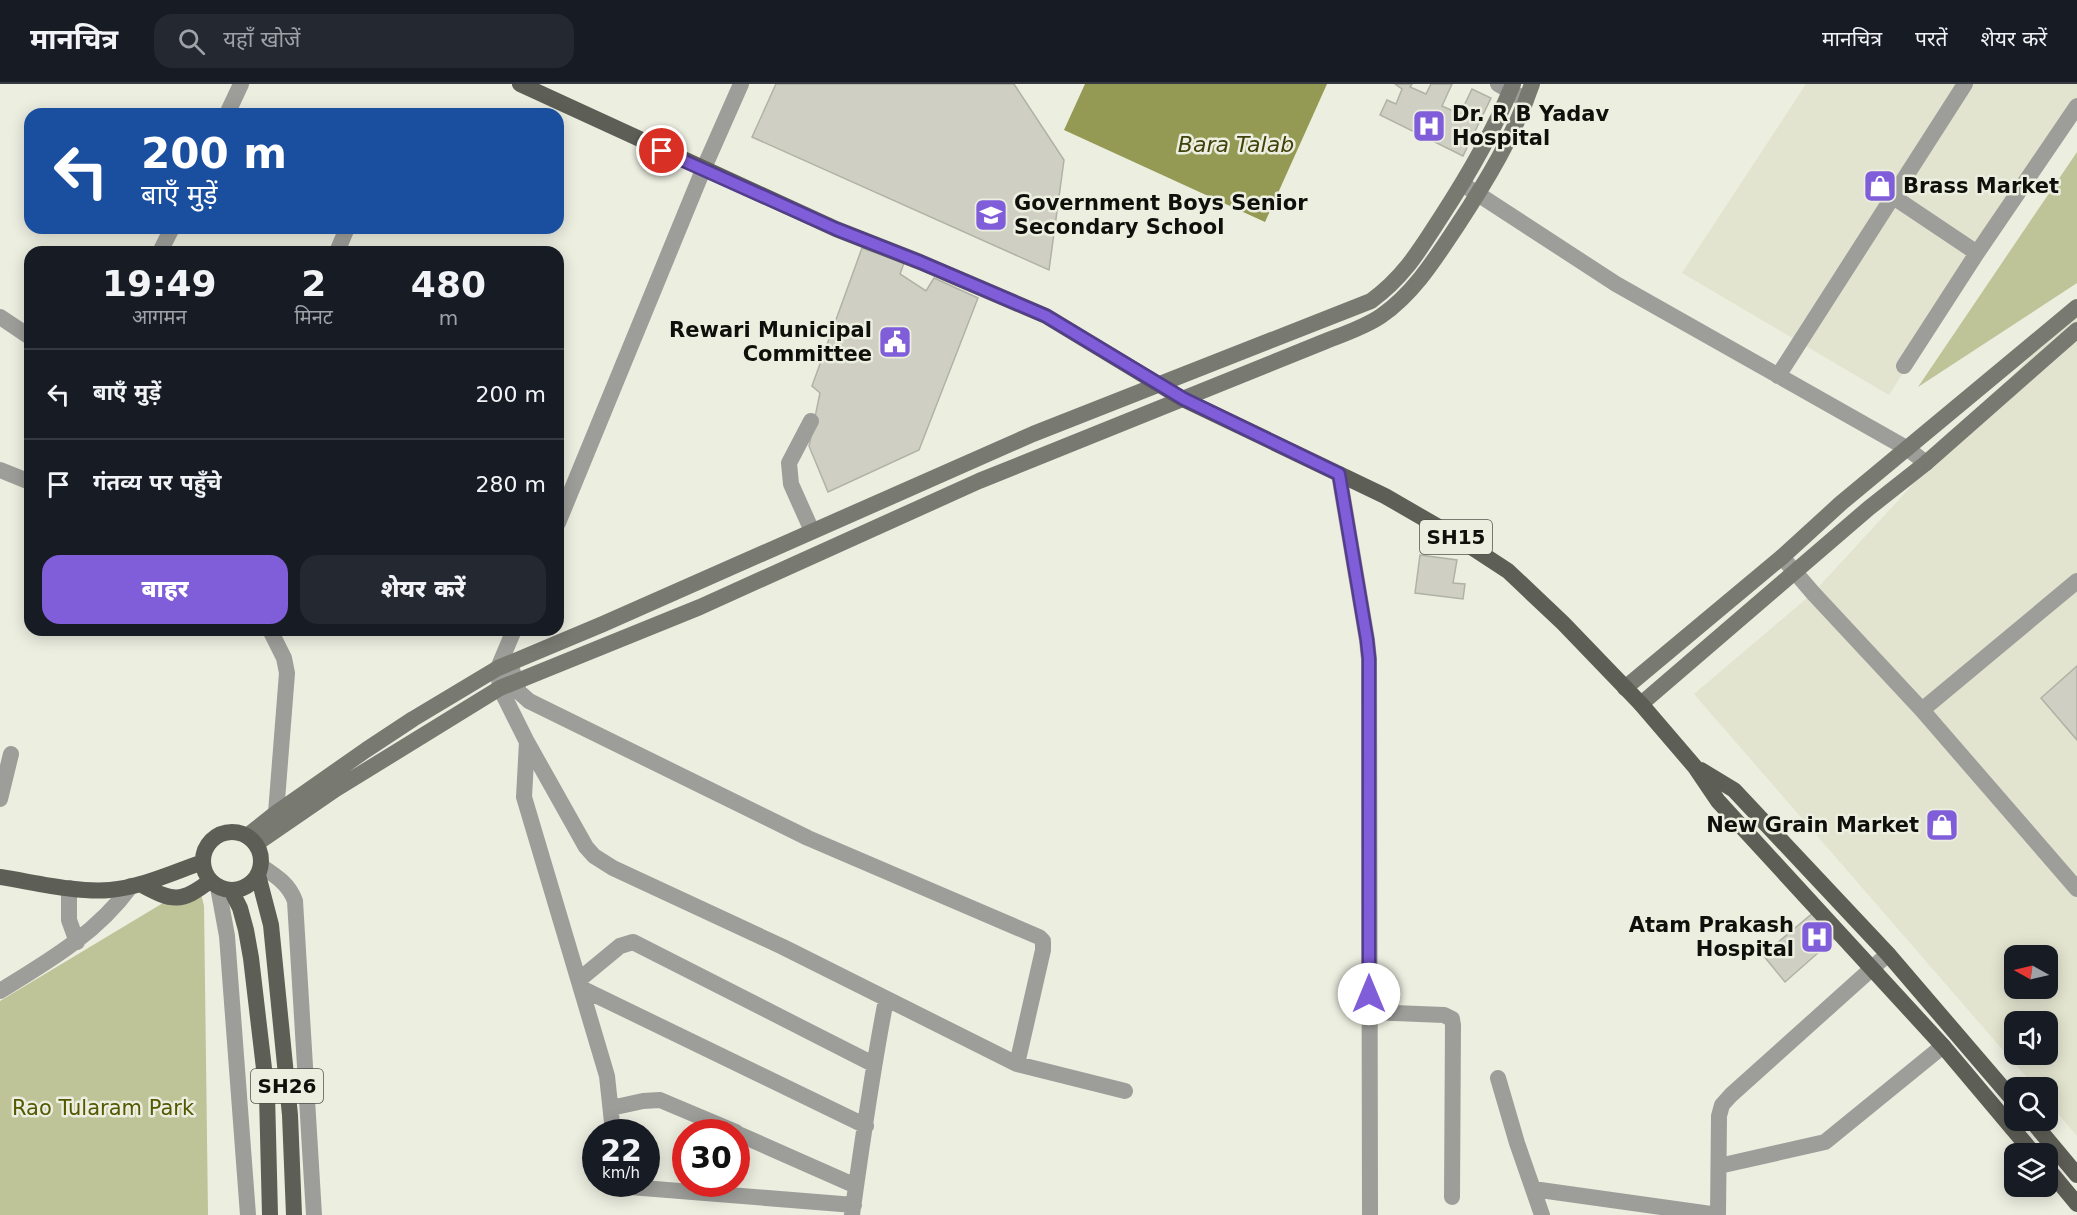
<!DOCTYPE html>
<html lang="hi">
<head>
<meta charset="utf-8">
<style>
  body { margin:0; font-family:"DejaVu Sans","Noto Sans Devanagari",sans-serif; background:#242831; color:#f1f3f6; height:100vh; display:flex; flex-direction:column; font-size:22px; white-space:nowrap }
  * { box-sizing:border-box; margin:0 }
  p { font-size:20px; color:#9ea1a6 }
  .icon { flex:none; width:33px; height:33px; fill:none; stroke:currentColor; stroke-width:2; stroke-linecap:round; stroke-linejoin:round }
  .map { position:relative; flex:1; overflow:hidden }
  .side { position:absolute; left:24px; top:162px; width:540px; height:390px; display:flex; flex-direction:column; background:#171b24; border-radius:18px; box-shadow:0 3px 15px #0003 }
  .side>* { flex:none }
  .banner { position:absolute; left:24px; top:24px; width:540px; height:126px; border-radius:18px; box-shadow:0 3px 15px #0003; background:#1a4fa0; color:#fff; overflow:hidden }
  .needle { width:39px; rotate:278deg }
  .controls { position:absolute; left:2004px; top:861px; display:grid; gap:12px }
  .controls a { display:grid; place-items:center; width:54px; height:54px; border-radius:12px; background:#171b24; box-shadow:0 3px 15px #0003; font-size:30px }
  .speed { position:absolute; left:582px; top:1035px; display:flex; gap:12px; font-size:30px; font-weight:700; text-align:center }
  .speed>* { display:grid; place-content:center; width:78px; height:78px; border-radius:50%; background:#171b24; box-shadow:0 3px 15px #0003; line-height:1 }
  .speed small { font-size:15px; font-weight:400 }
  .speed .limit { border:9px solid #d22; background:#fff; color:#111 }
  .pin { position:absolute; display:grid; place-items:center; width:51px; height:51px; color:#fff; margin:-26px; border:3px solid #fff; border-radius:50%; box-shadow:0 2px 6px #0007 }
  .me { position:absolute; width:66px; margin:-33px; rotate:0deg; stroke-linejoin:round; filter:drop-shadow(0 0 4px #0008) }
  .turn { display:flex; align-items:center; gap:21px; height:126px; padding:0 18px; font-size:27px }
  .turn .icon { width:78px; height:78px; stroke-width:2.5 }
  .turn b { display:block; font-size:42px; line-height:51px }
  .eta { display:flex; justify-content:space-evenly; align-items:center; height:102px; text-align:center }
  .eta b { font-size:36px; font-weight:800; line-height:42px }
  .primary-button { display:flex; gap:12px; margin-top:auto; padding:12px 18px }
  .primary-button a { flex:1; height:69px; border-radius:18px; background:#805ed9; color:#fff; font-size:24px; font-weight:800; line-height:69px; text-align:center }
  .primary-button a+a { background:#242831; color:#f1f3f6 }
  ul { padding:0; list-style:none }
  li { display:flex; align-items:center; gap:18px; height:90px; padding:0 18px; border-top:2px solid #363941 }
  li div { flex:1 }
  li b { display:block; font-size:22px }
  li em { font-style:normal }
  header { display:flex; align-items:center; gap:36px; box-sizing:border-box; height:84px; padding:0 30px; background:#171b24; border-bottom:2px solid #363941 }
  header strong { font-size:28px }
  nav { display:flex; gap:33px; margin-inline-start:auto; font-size:21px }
  .search { width:420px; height:54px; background:#242831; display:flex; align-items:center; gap:15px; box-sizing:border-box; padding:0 21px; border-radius:18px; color:#9ea1a6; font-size:22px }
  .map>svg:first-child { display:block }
  .built { fill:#e2e4cf; fill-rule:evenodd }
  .green { fill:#bec398 }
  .water { fill:#949953 }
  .building { fill:#cfd0c3; stroke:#b0b2a5; stroke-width:1.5 }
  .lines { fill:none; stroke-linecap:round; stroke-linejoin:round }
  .minor { stroke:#9d9e99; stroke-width:16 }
  .secondary { stroke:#787971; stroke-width:16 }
  .primary { stroke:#5d5e55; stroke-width:16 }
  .route-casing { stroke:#533d8d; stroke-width:15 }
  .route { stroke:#805ed9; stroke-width:10 }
  .labels { text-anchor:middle; stroke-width:5; stroke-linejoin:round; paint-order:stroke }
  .shield { fill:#eceee0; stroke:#51534b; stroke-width:1.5 }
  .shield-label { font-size:20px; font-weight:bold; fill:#0f100b }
  .poi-label { font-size:21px; font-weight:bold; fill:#0f100b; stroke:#eceee0; text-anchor:start }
  .park-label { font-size:21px; fill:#545800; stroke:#eceee0 }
  .water-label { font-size:22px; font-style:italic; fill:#3f420a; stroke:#eceee0 }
</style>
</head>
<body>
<header>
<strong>मानचित्र</strong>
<div class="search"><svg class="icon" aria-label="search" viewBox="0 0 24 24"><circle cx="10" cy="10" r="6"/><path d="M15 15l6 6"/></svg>यहाँ खोजें</div>
<nav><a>मानचित्र</a><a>परतें</a><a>शेयर करें</a></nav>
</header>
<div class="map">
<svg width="2077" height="1131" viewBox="0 0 2077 1131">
  <rect width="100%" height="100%" fill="#eceee0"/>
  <path class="built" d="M1806 0H2077V16L1889 311 1682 189Z
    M2077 222V1052L2048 1018V1004L2035 1003 1694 610 1813 509ZM2014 872H2048V904H2014ZM2014 938H2048V970H2014Z"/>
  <path class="green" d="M2077 67V199L1918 303 2077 68Z
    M198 798 204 822 208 1131H0V917Z"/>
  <path class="water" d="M1085 0H1327L1265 138 1064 46Z"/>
  <path class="building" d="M776 0H1014L1064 76 1049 186 752 53Z
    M1395 0H1412L1410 3 1426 10 1431 0H1452L1442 22 1460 30 1472 5 1491 14 1463 72 1380 31 1387 16 1396 20 1402 5Z
    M862 164 904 179 900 190 926 207 934 194 978 214 919 366 828 408 809 362 820 309 812 302Z
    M1420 471 1457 476 1453 499 1465 500 1463 515 1415 509Z
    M2077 582V656L2041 614Z
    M1814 828 1836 853 1785 898 1763 871Z"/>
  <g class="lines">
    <path class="minor" d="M1498 0 1526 16
      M227 30 241 0
      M1467 103 1616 200 1908 365 1926 379
      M1892 112 1977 169
      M160 168 172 144
      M337 168 347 144
      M0 233 30 253
      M1904 282 1977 169 2077 22
      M1778 292 1965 0
      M811 337 789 379 791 400 812 447
      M0 386 30 398
      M1339 390 1367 556 1369 575 1370 1131
      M558 439 703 86 741 0
      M1782 473 1813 509 1922 626 2077 805
      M270 546 284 574 287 589 276 729
      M514 546 498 584 500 604 527 658 586 763 594 772 613 784 783 863 1017 980 1125 1007
      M510 579 519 608 529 617 808 754 1039 853 1043 857V866L1017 980
      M1922 626 2077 497
      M527 658 524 713 607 992 613 1048
      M0 715 11 670
      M261 782C276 792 289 800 295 817L314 1131
      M218 803 227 852 248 1131
      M69 804V836L77 858
      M580 895 620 862 633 858 873 980
      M583 905 866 1042
      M0 907C49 877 97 849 131 802
      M1369 928 1444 931 1452 935 1453 941 1452 1113
      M1498 994 1517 1059 1542 1131
      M611 1024 643 1017 660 1016 736 1048
      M736 1049 856 1102
      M1719 1082 1825 1058 1943 962
      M621 1100 630 1103 854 1121
      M1533 1105 1718 1131
      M852 1131C862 1059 872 987 886 916
      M1718 1131 1719 1032 1722 1021 1731 1011 1888 870"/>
    <path class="secondary" d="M1625 604 1782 473 1840 420 2077 223
      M1641 620 1869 424 1926 379 2077 246
      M247 752 276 729 366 666 413 635 498 584 603 540 1033 350 1371 217C1404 193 1419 167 1441 133 1469 90 1494 47 1513 0
      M256 760 336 705 500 604 700 523 979 397 1326 257C1344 250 1365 243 1381 232 1414 209 1435 175 1457 142 1486 98 1515 50 1532 0"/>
    <path class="primary" d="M520 0 836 145 920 178 1046 232 1183 315 1385 412 1456 453 1508 487 1563 539 1641 620 1695 683 1718 717 1943 962 2034 1070
      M1701 686 1734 706 1888 870 2014 1017
      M203 777a29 29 0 1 1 58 0a29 29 0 1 1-58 0Z
      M258 791 271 841 290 1031 294 1131
      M0 793C33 798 77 809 110 806 142 803 174 788 203 778
      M140 800C173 818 181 819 210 797
      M231 806 240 824 246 846 251 874 267 1010 270 1131
      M2031 1036 2077 1091
      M2048 1085 2077 1120"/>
  </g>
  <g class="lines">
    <g class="route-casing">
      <path id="route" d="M662 67 836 145 920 178 1046 232 1184 315 1339 390 1367 556 1369 575V910"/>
    </g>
    <use href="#route" class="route"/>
  </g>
  <defs>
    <g id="hospital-square" transform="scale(1.725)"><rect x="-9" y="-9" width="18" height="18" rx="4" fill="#805ed9" stroke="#eceee0"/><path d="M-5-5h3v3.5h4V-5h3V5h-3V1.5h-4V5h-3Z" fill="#fff"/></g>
    <g id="shop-square" transform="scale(1.725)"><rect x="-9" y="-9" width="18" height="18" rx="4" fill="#805ed9" stroke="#eceee0"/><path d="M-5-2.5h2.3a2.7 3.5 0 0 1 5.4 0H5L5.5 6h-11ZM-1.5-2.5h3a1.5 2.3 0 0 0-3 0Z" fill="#fff"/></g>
    <g id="school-square" transform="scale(1.725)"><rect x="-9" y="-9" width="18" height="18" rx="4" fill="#805ed9" stroke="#eceee0"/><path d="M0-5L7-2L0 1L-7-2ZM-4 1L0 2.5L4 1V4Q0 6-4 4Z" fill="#fff"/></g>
    <g id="civic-square" transform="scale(1.725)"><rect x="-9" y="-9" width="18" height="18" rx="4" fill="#805ed9" stroke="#eceee0"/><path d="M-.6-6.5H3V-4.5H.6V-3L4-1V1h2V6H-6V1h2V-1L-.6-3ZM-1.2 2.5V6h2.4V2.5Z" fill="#fff"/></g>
  </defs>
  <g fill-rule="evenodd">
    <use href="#hospital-square" x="1429" y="42"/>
    <use href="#shop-square" x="1880" y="102"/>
    <use href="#school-square" x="991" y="131"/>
    <use href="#civic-square" x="895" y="258"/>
    <use href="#shop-square" x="1942" y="741"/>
    <use href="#hospital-square" x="1817" y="853"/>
  </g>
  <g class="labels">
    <g class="shield">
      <rect x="1420" y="436" width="72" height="34" rx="4.5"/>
      <rect x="251" y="985" width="72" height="34" rx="4.5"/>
    </g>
    <g class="shield-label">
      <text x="1456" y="460">SH15</text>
      <text x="287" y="1009">SH26</text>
    </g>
    <g class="poi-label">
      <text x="1452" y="37">Dr. R B Yadav<tspan x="1452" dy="24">Hospital</tspan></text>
      <text x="1903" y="109">Brass Market</text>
      <text x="1014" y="126">Government Boys Senior<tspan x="1014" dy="24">Secondary School</tspan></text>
      <text x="872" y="253" text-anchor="end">Rewari Municipal<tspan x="872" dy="24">Committee</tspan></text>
      <text x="1919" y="748" text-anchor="end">New Grain Market</text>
      <text x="1794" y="848" text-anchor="end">Atam Prakash<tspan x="1794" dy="24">Hospital</tspan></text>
    </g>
    <g class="park-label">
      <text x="103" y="1031">Rao Tularam Park</text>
    </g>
    <g class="water-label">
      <text x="1236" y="68">Bara Talab</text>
    </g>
  </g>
</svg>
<div class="controls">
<a><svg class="needle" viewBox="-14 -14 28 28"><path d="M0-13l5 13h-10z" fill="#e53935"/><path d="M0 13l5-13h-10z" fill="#9ea1a6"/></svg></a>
<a><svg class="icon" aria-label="sound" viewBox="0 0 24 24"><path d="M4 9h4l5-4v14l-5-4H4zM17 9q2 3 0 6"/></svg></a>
<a><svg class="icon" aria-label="search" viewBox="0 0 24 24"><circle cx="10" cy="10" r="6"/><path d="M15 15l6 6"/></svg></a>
<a><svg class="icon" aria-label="layers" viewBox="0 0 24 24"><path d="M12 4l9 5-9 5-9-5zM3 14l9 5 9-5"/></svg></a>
</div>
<div class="speed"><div>22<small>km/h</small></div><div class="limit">30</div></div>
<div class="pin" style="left:662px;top:67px;background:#d93025"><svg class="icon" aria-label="arrive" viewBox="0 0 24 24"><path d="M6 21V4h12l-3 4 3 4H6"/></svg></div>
<svg class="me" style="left:1369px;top:910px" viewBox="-20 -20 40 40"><circle r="19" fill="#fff"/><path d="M0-13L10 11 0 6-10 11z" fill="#805ed9"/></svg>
<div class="banner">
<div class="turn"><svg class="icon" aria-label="left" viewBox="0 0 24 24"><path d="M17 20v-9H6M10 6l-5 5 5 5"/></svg><div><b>200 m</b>बाएँ मुड़ें</div></div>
</div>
<section class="side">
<div class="eta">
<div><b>19:49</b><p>आगमन</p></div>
<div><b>2</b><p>मिनट</p></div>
<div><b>480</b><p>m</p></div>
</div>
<ul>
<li><svg class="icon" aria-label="left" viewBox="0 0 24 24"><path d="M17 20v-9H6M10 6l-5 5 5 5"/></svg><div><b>बाएँ मुड़ें</b></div><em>200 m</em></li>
<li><svg class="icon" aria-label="arrive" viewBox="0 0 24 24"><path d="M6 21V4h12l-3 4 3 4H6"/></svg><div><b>गंतव्य पर पहुँचे</b></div><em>280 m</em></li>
</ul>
<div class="primary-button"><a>बाहर</a><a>शेयर करें</a></div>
</section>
</div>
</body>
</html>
